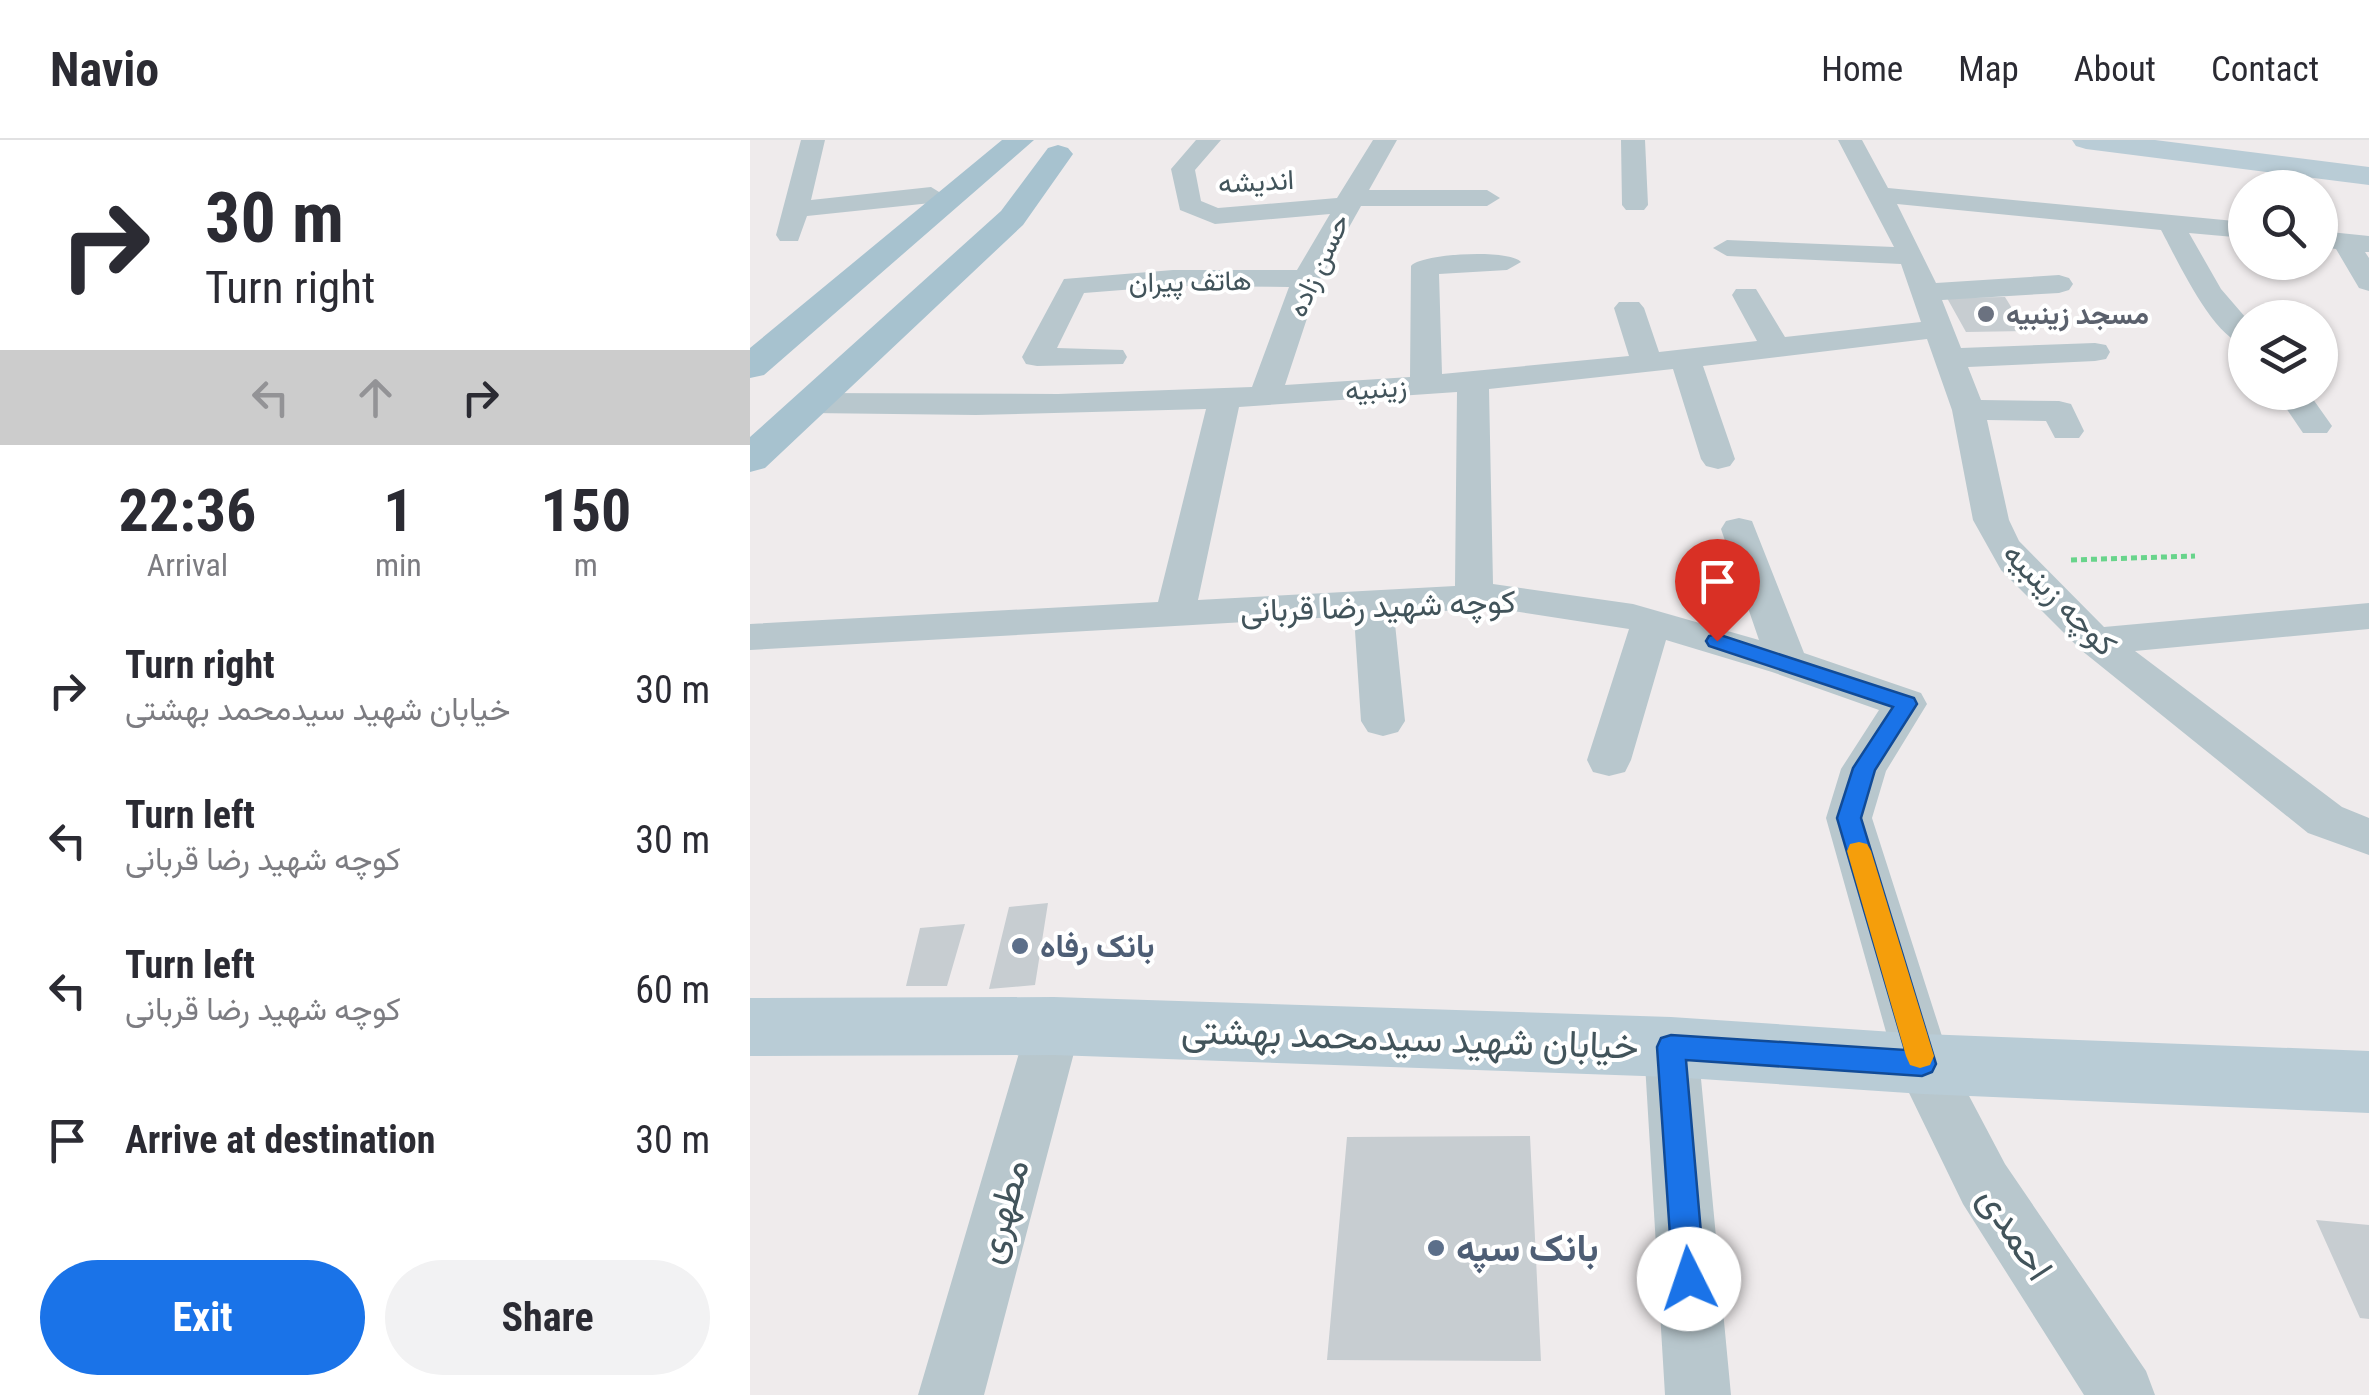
<!DOCTYPE html>
<html lang="en">
<head>
<meta charset="utf-8">
<style>
  body { margin:0; font-family:"Roboto Condensed",Vazirmatn,sans-serif; background:#f2f2f3; color:#2b2b33; height:100vh; display:flex; flex-direction:column; font-size:38px; white-space:nowrap }
  * { box-sizing:border-box; margin:0 }
  p { font-size:32px; color:#7c7c81 }
  .icon { flex:none; width:55px; height:55px; fill:none; stroke:currentColor; stroke-width:2; stroke-linecap:round; stroke-linejoin:round }
  .map { position:relative; flex:1; overflow:hidden }
  .details { display:flex; flex-direction:column; background:#fff; width:750px }
  .details>* { flex:none }
  .banner { background:#fff; color:#2b2b33; overflow:hidden }
  .buttons { position:absolute; left:1478px; top:30px; display:grid; gap:20px }
  .buttons a { display:grid; place-items:center; width:110px; height:110px; border-radius:50%; background:#fff; box-shadow:0 2px 8px #0004; font-size:50px }
  .pin { position:absolute; display:grid; place-items:center; width:85px; height:85px; color:#fff; margin:-102px -42px; border-radius:50% 50% 50% 0; rotate:-45deg; box-shadow:0 0 10px #0007 }
  .pin .icon { rotate:45deg }
  .me { position:absolute; width:110px; margin:-55px; rotate:356deg; stroke-linejoin:round; filter:drop-shadow(0 0 8px #0008) }
  .turn { display:flex; align-items:center; gap:35px; height:210px; padding:0 40px; font-size:45px }
  .turn .icon { width:130px; height:130px; stroke-width:2.5 }
  .turn b { display:block; font-size:70px; line-height:85px }
  .lanes { display:flex; align-items:center; height:95px; padding:0 40px; background:#0003; justify-content:center; gap:50px; direction:ltr }
  .lanes .off { opacity:.35 }
  .eta { display:flex; justify-content:space-evenly; align-items:center; height:170px; text-align:center }
  .eta b { font-size:60px; font-weight:700; line-height:70px }
  .action { display:flex; gap:20px; margin-top:auto; padding:20px 40px }
  .action a { flex:1; height:115px; border-radius:60px; background:#1a73e8; color:#fff; font-size:40px; font-weight:700; line-height:115px; text-align:center }
  .action a+a { background:#f2f2f3; color:#2b2b33 }
  ul { padding:0; list-style:none }
  li { display:flex; align-items:center; gap:30px; height:150px; padding:0 40px }
  li div { flex:1 }
  li b { display:block; font-size:38px }
  li em { font-style:normal }
  header { display:flex; align-items:center; gap:60px; box-sizing:border-box; height:140px; padding:0 50px; background:#fff; border-bottom:2px solid #e1e1e2 }
  header strong { font-size:48px }
  nav { display:flex; gap:55px; margin-inline-start:auto; font-size:35px }
  main { display:flex; flex:1; min-height:0 }
  .map>svg:first-child { display:block }
  .building { fill:#c7cdd1 }
  .lines { fill:none; stroke-linecap:round; stroke-linejoin:round }
  .path { stroke:#68d48b; stroke-width:5; stroke-dasharray:6 4; stroke-linecap:butt }
  .street { fill:#b8c7cd; fill-rule:evenodd }
  .secondary { fill:#b9ccd6; fill-rule:evenodd }
  .primary { fill:#a7c2cf; fill-rule:evenodd }
  .route { fill:#1a73e8; stroke:#114b97; stroke-width:2.5 }
  .slow { fill:#f59e0b }
  .worship-dot { fill:#6b7280; stroke:#fff; stroke-width:4 }
  .service-dot { fill:#5c6f8a; stroke:#fff; stroke-width:4 }
  .labels { text-anchor:middle; stroke-width:8; stroke-linejoin:round; paint-order:stroke }
  .far-street-label { font-size:28px; fill:#42545b; stroke:#fff }
  .far-worship-label { font-size:28px; font-weight:bold; fill:#5b616d; stroke:#fff; text-anchor:start }
  .street-label { font-size:32px; fill:#42545b; stroke:#fff }
  .service-label { font-size:32px; font-weight:bold; fill:#4e5e75; stroke:#fff; text-anchor:start }
  .near-street-label { font-size:38px; fill:#42545b; stroke:#fff }
  .near-service-label { font-size:38px; font-weight:bold; fill:#4e5e75; stroke:#fff; text-anchor:start }
</style>
</head>
<body>
<header>
<strong>Navio</strong>
<nav><a>Home</a><a>Map</a><a>About</a><a>Contact</a></nav>
</header>
<main>
<section class="details">
<div class="banner">
<div class="turn"><svg class="icon" aria-label="right" viewBox="0 0 24 24"><path d="M7 20v-9h11M14 6l5 5-5 5"/></svg><div><b>30 m</b>Turn right</div></div>
<div class="lanes"><svg class="icon off" aria-label="left" viewBox="0 0 24 24"><path d="M17 20v-9H6M10 6l-5 5 5 5"/></svg><svg class="icon off" aria-label="ahead" viewBox="0 0 24 24"><path d="M12 20V5M6 11l6-6 6 6"/></svg><svg class="icon" aria-label="right" viewBox="0 0 24 24"><path d="M7 20v-9h11M14 6l5 5-5 5"/></svg></div>
</div>
<div class="eta">
<div><b>22:36</b><p>Arrival</p></div>
<div><b>1</b><p>min</p></div>
<div><b>150</b><p>m</p></div>
</div>
<ul>
<li><svg class="icon" aria-label="right" viewBox="0 0 24 24"><path d="M7 20v-9h11M14 6l5 5-5 5"/></svg><div><b>Turn right</b><p>خیابان شهید سیدمحمد بهشتی</p></div><em>30 m</em></li>
<li><svg class="icon" aria-label="left" viewBox="0 0 24 24"><path d="M17 20v-9H6M10 6l-5 5 5 5"/></svg><div><b>Turn left</b><p>کوچه شهید رضا قربانی</p></div><em>30 m</em></li>
<li><svg class="icon" aria-label="left" viewBox="0 0 24 24"><path d="M17 20v-9H6M10 6l-5 5 5 5"/></svg><div><b>Turn left</b><p>کوچه شهید رضا قربانی</p></div><em>60 m</em></li>
<li><svg class="icon" aria-label="arrive" viewBox="0 0 24 24"><path d="M6 21V4h12l-3 4 3 4H6"/></svg><div><b>Arrive at destination</b></div><em>30 m</em></li>
</ul>
<div class="action"><a>Exit</a><a>Share</a></div>
</section>
<div class="map">
<svg width="1619" height="1255" viewBox="0 0 1619 1255">
  <rect width="100%" height="100%" fill="#efebec"/>
  <path class="building" d="M1255 157 1276 191 1216 192 1197 158Z
    M298 763 285 845 239 849 259 767Z
    M215 784 197 846H156L170 788Z
    M780 996 791 1221 577 1220 597 997Z
    M1566 1080 1619 1085V1179L1610 1178Z"/>
  <g class="lines">
    <path class="path" d="M1321 420 1445 416"/>
    <path class="street" d="M51 0H75L61 60 181 47 194 55 181 63 57 76 48 101H30L26 95Z
      M446 0H471L445 30 451 61 468 68 587 58 623 0H647L619 50H737L750 58 737 66H611L570 139 535 245 660 237 661 126C672 113 760 109 771 122L757 130 689 134 692 234 879 216 864 168 869 162H889L894 168 909 212 1007 201 982 155 986 149H1006L1035 197 1171 182 1151 124 977 116 963 108 977 100 1144 107 1088 0H1112L1138 48 1495 82V98L1439 93 1471 149 1496 178 1495 205C1462 197 1427 119 1411 90L1147 64 1186 143 1309 135 1319 138 1323 144 1319 150 1309 153 1192 160 1211 208 1345 203 1356 205 1360 212 1356 219 1345 221 1218 227 1231 260 1309 261 1321 264 1334 291 1329 298H1305L1296 281 1237 280 1259 380 1269 401 1354 487 1619 463V489L1385 511 1592 667 1619 678V715L1558 693 1331 510 1251 430 1223 380 1202 270 1177 199 953 226 985 319 980 326 968 329 956 326 951 319 923 229 739 249 743 444 883 464 1009 500 971 389 976 381 989 378 1002 381 1054 513 1171 553 1177 564 1136 631 1122 678 1199 918 1255 1024 1396 1231 1405 1255H1334L1213 1064 1145 924 1076 678 1091 629 1129 570 1022 532 916 500 881 620 875 632 859 636 843 632 837 620 879 489 744 468 644 474 655 581 648 592 633 596 618 592 611 581 604 476 0 510V484L408 462 456 269 226 275 61 273 50 270 45 263 50 256 61 253 308 254 502 247 539 147 423 146 334 153 307 208 373 210 377 217 373 224 287 226 276 224 272 217 314 139 423 130H547L580 74 465 84 430 70 421 29ZM707 252 705 446 448 460 489 267Z
      M871 0H895L898 65 894 70H876L872 65Z
      M1570 91 1619 96V112H1615L1619 118V151L1609 148 1586 109 1570 107Z
      M1525 252H1558L1582 286 1577 293H1553Z
      M304 862 323 869 331 886 234 1255H168L277 886 285 869Z
      M921 883 940 890 948 907 981 1255H915L894 907 902 890Z"/>
    <path class="secondary" d="M1322 0H1405L1619 27V45L1336 9 1326 6Z
      M304 857 921 877 1173 894 1619 911V973L1173 954 921 937 304 915 0 916V858Z"/>
    <path class="primary" d="M252 0H284L14 235 0 238V208Z
      M308 5 318 8 323 14 273 85 15 328 0 332V297L251 71 298 8Z"/>
  </g>
  <path class="route" d="M967 494 1164 558 1167 564 1125 630 1111 678 1186 924 1182 932 1172 936 936 920 955 1139 950 1150 939 1155 928 1150 923 1139 907 907 911 898 921 895 1155 910 1087 678 1103 628 1143 567 959 506 956 501 959 496Z"/>
  <path class="slow" d="M1109 702 1117 704 1121 711 1184 916 1180 925 1170 928 1160 925 1156 916 1097 711 1100 704Z"/>
  <circle class="worship-dot" cx="1236" cy="174" r="10"/>
  <g class="service-dot">
    <circle cx="270" cy="806" r="10"/>
    <circle cx="686" cy="1108" r="10"/>
  </g>
  <g class="labels">
    <g class="far-street-label">
      <text transform="translate(506 41) rotate(-3)" y="10">اندیشه</text>
      <text transform="translate(568 125) rotate(-65)" y="10">حسن زاده</text>
      <text transform="translate(440 141) rotate(-1)" y="10">هاتف پیران</text>
      <text transform="translate(626 248) rotate(-4)" y="10">زینبیه</text>
    </g>
    <g class="far-worship-label">
      <text x="1256" y="184">مسجد زینبیه</text>
    </g>
    <g class="street-label">
      <text transform="translate(1310 459) rotate(45)" y="11">کوچه زینبیه</text>
      <text transform="translate(628 466) rotate(-2)" y="11">کوچه شهید رضا قربانی</text>
    </g>
    <g class="service-label">
      <text x="290" y="817">بانک رفاه</text>
    </g>
    <g class="near-street-label">
      <text transform="translate(660 898) rotate(2)" y="13">خیابان شهید سیدمحمد بهشتی</text>
      <text transform="translate(252 1071) rotate(-74)" y="13">مطهری</text>
      <text transform="translate(1266 1093) rotate(57)" y="13">احمدی</text>
    </g>
    <g class="near-service-label">
      <text x="706" y="1121">بانک سپه</text>
    </g>
  </g>
</svg>
<div class="buttons">
<a><svg class="icon" aria-label="search" viewBox="0 0 24 24"><circle cx="10" cy="10" r="6"/><path d="M15 15l6 6"/></svg></a>
<a><svg class="icon" aria-label="layers" viewBox="0 0 24 24"><path d="M12 4l9 5-9 5-9-5zM3 14l9 5 9-5"/></svg></a>
</div>
<div class="pin" style="left:967px;top:501px;background:#d93025"><svg class="icon" aria-label="arrive" viewBox="0 0 24 24"><path d="M6 21V4h12l-3 4 3 4H6"/></svg></div>
<svg class="me" style="left:939px;top:1139px" viewBox="-20 -20 40 40"><circle r="19" fill="#fff"/><path d="M0-13L10 11 0 6-10 11z" fill="#1a73e8"/></svg>
</div>
</main>
</body>
</html>
